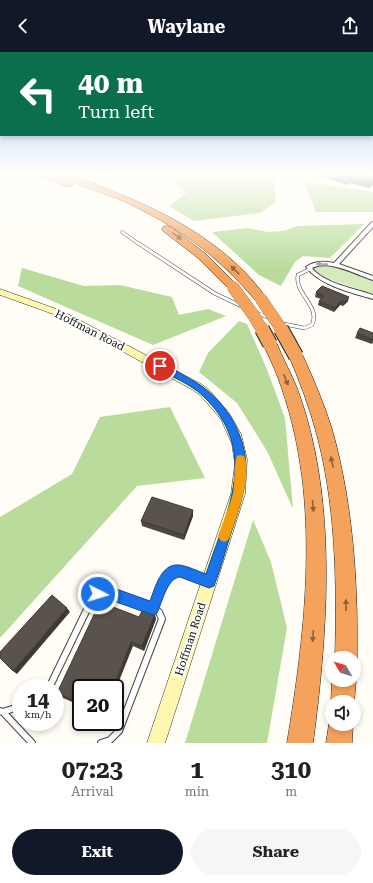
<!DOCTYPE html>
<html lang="en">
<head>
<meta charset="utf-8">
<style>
  body { margin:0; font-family:"Roboto Serif",serif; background:#f6f6f6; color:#222; height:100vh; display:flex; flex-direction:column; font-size:15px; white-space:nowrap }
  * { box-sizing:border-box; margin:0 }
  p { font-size:13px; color:#767676 }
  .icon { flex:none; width:22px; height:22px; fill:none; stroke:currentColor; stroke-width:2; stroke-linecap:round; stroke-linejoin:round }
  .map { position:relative; height:691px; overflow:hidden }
  .panel { display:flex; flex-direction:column; background:#fff; flex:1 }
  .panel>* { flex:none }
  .top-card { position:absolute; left:0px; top:0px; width:373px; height:84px; box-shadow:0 2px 6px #0003; background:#0b6e4f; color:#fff; overflow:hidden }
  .needle { width:26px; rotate:308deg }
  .buttons { position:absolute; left:325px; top:599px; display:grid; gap:8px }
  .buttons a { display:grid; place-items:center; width:36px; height:36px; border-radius:50%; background:#fff; box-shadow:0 2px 6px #0003; font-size:20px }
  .speed { position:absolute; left:12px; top:627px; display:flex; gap:8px; font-size:20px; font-weight:700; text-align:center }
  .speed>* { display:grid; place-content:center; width:52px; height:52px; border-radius:50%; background:#fff; box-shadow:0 2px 6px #0003; line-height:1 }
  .speed small { font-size:10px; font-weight:400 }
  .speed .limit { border:2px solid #111; border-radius:6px; background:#fff; color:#111 }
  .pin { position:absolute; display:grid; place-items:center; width:34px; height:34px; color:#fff; margin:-17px; border:2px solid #fff; border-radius:50%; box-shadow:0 1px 4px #0007 }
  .me { position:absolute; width:44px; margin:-22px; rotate:95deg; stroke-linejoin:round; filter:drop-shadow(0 0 3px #0008) }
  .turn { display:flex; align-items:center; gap:14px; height:84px; padding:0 12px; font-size:18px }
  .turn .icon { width:52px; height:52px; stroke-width:2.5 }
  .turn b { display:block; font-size:28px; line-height:34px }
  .eta { display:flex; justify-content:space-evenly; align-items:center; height:68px; text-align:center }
  .eta b { font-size:24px; font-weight:700; line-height:28px }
  .action { display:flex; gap:8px; margin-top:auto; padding:8px 12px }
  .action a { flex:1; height:46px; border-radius:24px; background:#111827; color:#fff; font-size:16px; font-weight:700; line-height:46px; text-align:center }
  .action a+a { background:#f6f6f6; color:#222 }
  header { display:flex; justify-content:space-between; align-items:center; height:52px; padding:0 12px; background:#111827; color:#fff; font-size:18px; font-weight:700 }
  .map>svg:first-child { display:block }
  .green { fill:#d5ebbd }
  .forest { fill:#b9dc9c }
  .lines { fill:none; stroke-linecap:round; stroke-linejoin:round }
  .lane-far3-casing { stroke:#444; stroke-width:3.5 }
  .lane-far2-casing { stroke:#444; stroke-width:4 }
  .lane-far1-casing { stroke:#444; stroke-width:6 }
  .lane-casing { stroke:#444; stroke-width:8 }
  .street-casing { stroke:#444; stroke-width:2 }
  .secondary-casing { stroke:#333; stroke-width:1 }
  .highway-casing { stroke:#222; stroke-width:1 }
  .lane-far3 { stroke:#fff; stroke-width:2.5 }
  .lane-far2 { stroke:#fff; stroke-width:3 }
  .lane-far1 { stroke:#fff; stroke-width:5 }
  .lane { stroke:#fff; stroke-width:6 }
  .street { fill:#fff; fill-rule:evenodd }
  .secondary { fill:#fff6b0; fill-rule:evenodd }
  .highway { fill:#f5a25d; fill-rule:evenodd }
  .highway-bridge-far1-casing { stroke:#222; stroke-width:12; stroke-linecap:butt }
  .highway-bridge-casing { stroke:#222; stroke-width:16; stroke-linecap:butt }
  .highway-bridge-far1 { stroke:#f5a25d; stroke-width:12 }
  .highway-bridge { stroke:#f5a25d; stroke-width:14 }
  .wall { fill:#4d4742 }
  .shaded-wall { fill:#3f3936 }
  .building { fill:#5a524d; stroke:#3f3936 }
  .oneway { fill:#8e613b }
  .oneway2 { fill:#a0a0a0 }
  .route { fill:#1a73e8; stroke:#114b97 }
  .slow { fill:#f59e0b }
  .labels { text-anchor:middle; stroke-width:4; stroke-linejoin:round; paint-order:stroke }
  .street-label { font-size:11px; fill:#111; stroke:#fff }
</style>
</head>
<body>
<header><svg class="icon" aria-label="back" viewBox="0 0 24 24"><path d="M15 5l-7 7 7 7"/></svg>Waylane<svg class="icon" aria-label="share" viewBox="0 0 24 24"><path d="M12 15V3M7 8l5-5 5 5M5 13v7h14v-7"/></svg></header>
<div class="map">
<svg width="373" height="691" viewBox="0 0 373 691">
  <rect width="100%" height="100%" fill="#fffdf5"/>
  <path class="green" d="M318 213 332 214 373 228V243L324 225 313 217Z"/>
  <path class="forest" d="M191 122H274L276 150 260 161 194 169 169 154 186 141 173 127Z
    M304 130 373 140V160H316Z
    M364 172 330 206 303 204 295 210 281 234 259 223 212 180 247 176 268 180 283 179 298 174Z
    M22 216 84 234 120 233 172 245 179 263 208 257 226 264 153 293 18 234Z
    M239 269 247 272 266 315 285 366 293 457 267 399 237 351 199 320 208 301Z
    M170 355 205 426 137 434 0 586V465L72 422 100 365Z
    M253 468 271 510 287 576 267 691H185Z"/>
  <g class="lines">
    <g class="lane-far3-casing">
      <path id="lane-far3" d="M122 180 139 192"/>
    </g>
    <g class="lane-far2-casing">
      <path id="lane-far2" d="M138 191 214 241 243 255
        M254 260 270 266
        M284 272 304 276 312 273C321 254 294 242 298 223L310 217"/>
    </g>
    <g class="lane-far1-casing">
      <path id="lane-far1" d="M170 522 180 519 191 522"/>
    </g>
    <g class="lane-casing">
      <path id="lane" d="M188 521 207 529
        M153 556 162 533 172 521
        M49 636 92 547 98 542 105 540 153 556 159 560 162 567 119 679 110 688 101 691
        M0 659 3 660 32 691
        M3 660 21 654"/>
    </g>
    <g class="street-casing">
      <path id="street" d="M373 170V175L339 212 373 224V228C356 223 329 207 312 216 323 231 356 237 373 243V247C352 241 319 233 306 215 314 209 324 209 334 211L371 171Z"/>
    </g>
    <g class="secondary-casing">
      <path id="secondary" d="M0 237 62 259 201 332 209 338 229 361 241 382 247 407 245 442 165 691H147L231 442 235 412 232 392 221 367 201 344 193 338 56 263 0 243Z"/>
    </g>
    <g class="highway-casing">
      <path id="highway" d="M36 122H47L72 130 73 132 72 134H66Z
        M56 122C71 120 88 129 102 135 163 158 229 192 267 247L265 250H257C215 201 179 175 121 148 108 143 62 128 56 122Z
        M167 174 171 175 206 202 239 235 237 237H229L198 206 163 179 162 177 163 175Z
        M270 288 275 289 277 292C283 307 291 321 297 336 338 446 328 577 313 691H287C306 576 321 450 282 337 277 321 270 307 263 292L265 289Z
        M296 299 301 301 303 304C314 328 324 352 332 377 353 452 358 529 357 606L354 614V606H335C337 529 336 450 315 376 308 351 299 328 289 304L291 301Z
        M354 624 356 628 354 653V650H332V653L331 650 332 628H354Z
        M332 664V672H353L352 691H326L329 672Z"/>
    </g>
    <use href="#lane-far3" class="lane-far3"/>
    <use href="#lane-far2" class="lane-far2"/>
    <use href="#lane-far1" class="lane-far1"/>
    <use href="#lane" class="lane"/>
    <use href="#street" class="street"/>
    <use href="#secondary" class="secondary"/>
    <use href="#highway" class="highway"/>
    <g class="highway-bridge-far1-casing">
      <path id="highway-bridge-far1" d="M233 235 254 264 262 278
        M261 247 282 278"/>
    </g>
    <g class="highway-bridge-casing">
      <path id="highway-bridge" d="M262 277 270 292
        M281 277 296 304"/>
    </g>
    <use href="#highway-bridge-far1" class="highway-bridge-far1"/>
    <use href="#highway-bridge" class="highway-bridge"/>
  </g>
  <path class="wall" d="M321 122H345L373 133 370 136 350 131 347 133 321 124Z
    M316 240 348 249 343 254 340 253 334 260 318 253 319 249 321 247 315 245Z
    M357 281H373V290L372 292 355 286Z
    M193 464 184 488 142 474 141 469Z
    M139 565 156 567 144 599 133 594 81 636V654L61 645 57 641Z"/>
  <path class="shaded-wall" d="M351 128 350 131 347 133 348 131Z
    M349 245 348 249 343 254 345 250Z
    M341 249 340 253 334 260 335 256Z
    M193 458V464L184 488V483Z
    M67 556 70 560 17 622 13 619Z
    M155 562 156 567 144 599 142 594Z
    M131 590 133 594 115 639V636H113Z"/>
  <path class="building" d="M323 122H360L373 125V132L371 133 351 128 348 131Z
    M322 234 349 245 345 250 341 249 335 256 319 249 324 244 316 240Z
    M360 276 373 281V288L357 281Z
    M152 445 193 458 184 483 141 469Z
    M52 543 67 556 13 619 0 606V600Z
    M100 550 139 565 143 557 155 562 142 594 131 590 113 636H81V652L57 641Z"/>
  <defs><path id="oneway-solid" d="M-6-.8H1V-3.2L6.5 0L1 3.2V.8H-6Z"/></defs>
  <g class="oneway">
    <use href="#oneway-solid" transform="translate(177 184) rotate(35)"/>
    <use href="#oneway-solid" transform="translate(235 218) rotate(-135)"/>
    <use href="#oneway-solid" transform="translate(286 328) rotate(69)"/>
    <use href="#oneway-solid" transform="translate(332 410) rotate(-103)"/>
    <use href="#oneway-solid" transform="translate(313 454) rotate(85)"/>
    <use href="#oneway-solid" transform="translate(346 553) rotate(-90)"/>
    <use href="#oneway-solid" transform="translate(313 584) rotate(94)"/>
  </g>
  <use class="oneway2" href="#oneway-solid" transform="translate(322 212) rotate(-179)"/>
  <linearGradient id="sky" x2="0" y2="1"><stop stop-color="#95c6ee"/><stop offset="0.56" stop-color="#fffefa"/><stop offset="1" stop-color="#fffefa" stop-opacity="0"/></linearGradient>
  <rect width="373" height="218" fill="url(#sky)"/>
  <path class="route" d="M160 311C170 314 181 322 190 327 223 344 247 381 246 419 245 442 237 463 230 484 225 501 220 518 214 534L209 536 180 525C167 526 162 551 157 561L153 563 105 546 98 549 94 547 92 542 94 538 105 533 150 549C155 536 161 511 179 513 188 514 197 519 206 522 227 459 261 398 202 343 190 332 172 325 157 316L156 314 157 312Z"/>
  <path class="slow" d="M240 403 244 404C253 422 236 466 230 484L228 488 224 490 220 488 218 484C223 470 229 456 233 442 235 433 234 410 237 404Z"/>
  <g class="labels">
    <g class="street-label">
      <text transform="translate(90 278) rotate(27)" y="4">Hoffman Road</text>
      <text transform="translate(190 587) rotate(-72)" y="4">Hoffman Road</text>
    </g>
  </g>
</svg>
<div class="buttons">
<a><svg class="needle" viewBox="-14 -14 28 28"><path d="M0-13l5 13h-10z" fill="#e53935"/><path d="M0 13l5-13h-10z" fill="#767676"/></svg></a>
<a><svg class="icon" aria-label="sound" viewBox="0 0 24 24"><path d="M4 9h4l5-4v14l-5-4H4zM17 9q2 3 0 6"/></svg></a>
</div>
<div class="speed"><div>14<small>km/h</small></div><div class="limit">20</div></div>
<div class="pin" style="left:160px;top:314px;background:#d93025"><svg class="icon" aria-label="arrive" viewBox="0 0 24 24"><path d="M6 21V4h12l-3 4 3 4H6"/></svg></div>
<svg class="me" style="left:98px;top:542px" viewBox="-20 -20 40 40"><circle r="17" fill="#1a73e8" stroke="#fff" stroke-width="3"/><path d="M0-11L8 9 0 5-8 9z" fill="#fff"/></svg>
<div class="top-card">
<div class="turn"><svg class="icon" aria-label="left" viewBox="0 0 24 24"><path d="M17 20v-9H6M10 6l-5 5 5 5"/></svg><div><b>40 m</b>Turn left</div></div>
</div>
</div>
<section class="panel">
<div class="eta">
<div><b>07:23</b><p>Arrival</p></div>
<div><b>1</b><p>min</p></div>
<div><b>310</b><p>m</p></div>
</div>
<div class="action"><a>Exit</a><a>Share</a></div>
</section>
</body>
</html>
